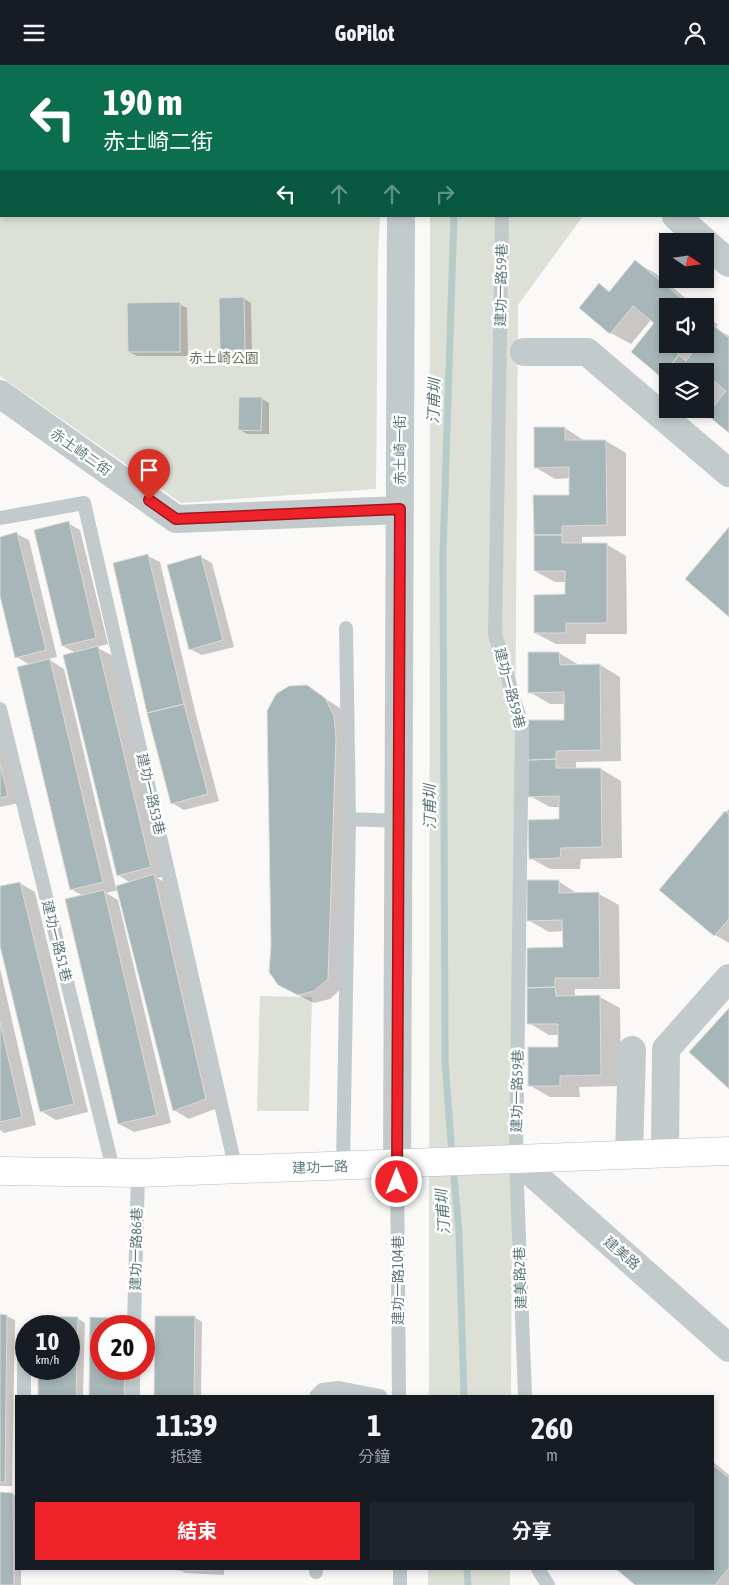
<!DOCTYPE html>
<html lang="zh-TW">
<head>
<meta charset="utf-8">
<style>
  body { margin:0; font-family:"Asap Condensed","Noto Sans TC",sans-serif; background:#20242c; color:#f1f3f6; height:100vh; display:flex; flex-direction:column; font-size:19px; white-space:nowrap }
  * { box-sizing:border-box; margin:0 }
  p { font-size:16px; color:#9ea1a6 }
  .icon { flex:none; width:28px; height:28px; fill:none; stroke:currentColor; stroke-width:2; stroke-linecap:round; stroke-linejoin:round }
  .map { position:relative; flex:1; overflow:hidden }
  .details { position:absolute; left:15px; top:1330px; width:699px; height:175px; display:flex; flex-direction:column; background:#171b24; border-radius:0px; box-shadow:0 2px 8px #0003 }
  .details>* { flex:none }
  .guide { position:absolute; left:0px; top:0px; width:730px; height:152px; box-shadow:0 2px 8px #0003; background:#0b6e4f; color:#fff; overflow:hidden }
  .needle { width:32px; rotate:103deg }
  .buttons { position:absolute; left:659px; top:168px; display:grid; gap:10px }
  .buttons a { display:grid; place-items:center; width:55px; height:55px; border-radius:0px; background:#171b24; box-shadow:0 2px 8px #0003; font-size:25px }
  .speed { position:absolute; left:15px; top:1250px; display:flex; gap:10px; font-size:25px; font-weight:700; text-align:center }
  .speed>* { display:grid; place-content:center; width:65px; height:65px; border-radius:50%; background:#171b24; box-shadow:0 2px 8px #0003; line-height:1 }
  .speed small { font-size:12px; font-weight:400 }
  .speed .limit { border:8px solid #d22; background:#fff; color:#111 }
  .pin { position:absolute; display:grid; place-items:center; width:42px; height:42px; color:#fff; margin:-51px -21px; border-radius:50% 50% 50% 0; rotate:-45deg; box-shadow:0 0 5px #0007 }
  .pin .icon { rotate:45deg }
  .me { position:absolute; width:55px; margin:-28px; rotate:0deg; stroke-linejoin:round; filter:drop-shadow(0 0 4px #0008) }
  .turn { display:flex; align-items:center; gap:18px; height:105px; padding:0 20px; font-size:22px }
  .turn .icon { width:65px; height:65px; stroke-width:2.5 }
  .turn b { display:block; font-size:35px; line-height:42px }
  .lanes { display:flex; align-items:center; height:48px; padding:0 20px; background:#0003; justify-content:center; gap:25px; direction:ltr }
  .lanes .off { opacity:.35 }
  .eta { display:flex; justify-content:space-evenly; align-items:center; height:85px; text-align:center }
  .eta b { font-size:30px; font-weight:700; line-height:35px }
  .primary-button { display:flex; gap:10px; margin-top:auto; padding:10px 20px }
  .primary-button a { flex:1; height:58px; border-radius:0px; background:#f02229; color:#fff; font-size:20px; font-weight:700; line-height:58px; text-align:center }
  .primary-button a+a { background:#20242c; color:#f1f3f6 }
  header { display:flex; justify-content:space-between; align-items:center; height:65px; padding:0 20px; background:#171b24; font-size:22px; font-weight:700 }
  .map>svg:first-child { display:block }
  .green { fill:#dce0d6 }
  .shadow { fill:#0003 }
  .lines { fill:none; stroke-linecap:round; stroke-linejoin:round }
  .stream { stroke:#b8cbcb; stroke-width:7 }
  .building { fill:#a7b6b8; stroke:#dcdbda }
  .secondary-casing { stroke:#b3bdbf; stroke-width:29 }
  .lane { stroke:#c3cacc; stroke-width:14 }
  .street { stroke:#c3cacc; stroke-width:28 }
  .secondary { stroke:#fff; stroke-width:28 }
  .route-casing { stroke:#9c161b; stroke-width:12 }
  .route { stroke:#f02229; stroke-width:9 }
  .labels { text-anchor:middle; stroke-width:5; stroke-linejoin:round; paint-order:stroke }
  .street-label { font-size:14px; fill:#5e787f; stroke:#fff }
  .park-label { font-size:14px; fill:#69765e; stroke:#fff }
  .water-label { font-size:15px; font-style:italic; fill:#587676; stroke:#fff }
</style>
</head>
<body>
<header><svg class="icon" aria-label="menu" viewBox="0 0 24 24"><path d="M4 6h16M4 12h16M4 18h16"/></svg>GoPilot<svg class="icon" aria-label="person" viewBox="0 0 24 24"><circle cx="12" cy="8" r="4"/><path d="M4 21q1-7 8-7t8 7"/></svg></header>
<div class="map">
<svg width="729" height="1520" viewBox="0 0 729 1520">
  <rect width="100%" height="100%" fill="#faf9f8"/>
  <path class="green" d="M0 0H390V1H1V151H380L378 190 376 424 181 438 0 311Z
    M430 151H583L518 240 511 1331H429Z
    M260 931 312 932 309 1046H257Z
    M428 1504H510V1520H428Z"/>
  <path class="shadow" d="M596 0H700L699 1H597Z
    M635 197 655 208 695 241H668V279H705V249L718 260 715 263 729 271V367L711 347 705 343V306H668L655 258 651 255 631 279 611 268 599 220 611 227Z
    M243 233 251 238 252 289H229L222 285Z
    M179 239 187 243 188 291H137L129 287Z
    M261 333 269 338V369H247L240 365Z
    M565 363 585 376H606L626 388V471L582 472V479H606L626 491 627 569H586V579H556L535 568 566 530V517H555L535 506 571 431V413L555 414 535 402Z
    M68 458 80 465 108 579 96 582 113 591 166 811 157 813 169 819 220 1042 189 1054 174 1045 119 825 106 828 118 835 171 1058 134 1067 119 1059 83 831 71 824 30 600 17 592 0 526V473L17 469 29 475 57 592 48 594 64 604 116 823 131 818 118 810 76 588 63 581Z
    M148 491 160 497 195 646 219 736 184 745 172 738Z
    M201 492 212 498 234 582 202 590 190 584Z
    M559 588 579 600H600L620 612 621 696 576 697V704H601L621 716 622 793 581 794 580 804H550L530 793 560 756V742H550L530 731 565 656V639H550L530 627Z
    M307 622 340 643 349 660 343 922 330 934 314 938 294 928Z
    M0 673 4 675 19 738 0 742Z
    M729 744V878L715 870 661 825Z
    M558 816 578 829H599L619 840 620 924H575V932H600L620 943 621 1021 579 1022 580 1032H550L529 1020 560 983V970H549L529 958 564 884V866L549 867 528 855Z
    M20 818 35 827 88 1047 56 1055 41 1046 0 876V823Z
    M0 903 36 1060 4 1068 0 1065Z
    M0 1251H7L15 1255 12 1421H0Z
    M39 1252 77 1253 85 1258 83 1331H39V1304H69V1261H39Z
    M156 1252H194L202 1257 201 1331H155Z
    M92 1254H125L133 1259V1261H101V1304H132V1331H90Z
    M712 1396 729 1410V1520H637L618 1504H712Z
    M0 1429H12L16 1431V1504H21V1520H0Z
    M178 1504H224V1510L185 1508Z"/>
  <g class="lines">
    <path class="stream" d="M460 1V0
      M452 1091 445 996 443 487 454 151
      M453 1102 459 1167 464 1331
      M467 1504 468 1520"/>
  </g>
  <path class="building" d="M594 0H670L669 1H595Z
    M729 46V152L728 151Z
    M635 195 691 241H668V279H673L670 282 679 290 661 312 631 287 654 258 633 241 610 269 579 243 599 218 609 227Z
    M244 232 245 285 220 286 219 233Z
    M180 237V287H128L127 238Z
    M714 261 729 273V368L707 350 726 326 708 311 705 316V306H668V317L661 312 679 290 686 296 700 279H705V272Z
    M239 332H262L261 366 238 365Z
    M534 362H565V375H606L607 460 562 461V470H534L533 430H569V402L534 403Z
    M69 456 96 573 62 581 34 465Z
    M729 462V552L685 514Z
    M17 467 46 585 15 593 0 531V472Z
    M534 470H562V478H607V558H566V568H534V530L565 529V506H534Z
    M148 489 184 639 147 648 113 498Z
    M201 490 223 575 189 585 167 500Z
    M98 581 151 802 117 811 63 590Z
    M528 587H559L560 600 600 599 601 685 556 686V694L528 695V655H564V627L528 628Z
    M50 594 103 817 70 825 17 602Z
    M307 620 325 633 334 651 336 673 328 914 314 926 298 930 278 920 269 907 271 881 267 646 276 629 289 621Z
    M184 639 208 729 171 739 147 648Z
    M556 694V703H601L602 782 561 783 560 793 529 794 528 755 559 754V731L528 732V695Z
    M0 699 8 731 0 733Z
    M725 746 729 750V854L714 871 659 825Z
    M154 809 206 1034 173 1046 116 821Z
    M527 815H559V828L599 827 600 913H555V922L527 923V883L563 882 562 855 527 856Z
    M20 817 74 1039 40 1047 0 881V821Z
    M104 825 157 1050 118 1059 65 834Z
    M555 922 556 931 600 930 601 1010 560 1011V1021H528V982H558V959H527V923Z
    M729 943V1024L689 987Z
    M0 957 22 1052 0 1057Z
    M0 1249 7 1250 5 1417H0Z
    M38 1251 78 1252 76 1331H38V1304H69V1261H38Z
    M155 1251H195L194 1331H154Z
    M90 1252 126 1253V1261H101V1304H125L124 1331H89Z
    M712 1399 729 1413V1503L715 1520H635L616 1504H712Z
    M0 1427 13 1428 14 1520H0Z
    M176 1504H217V1506L176 1505Z"/>
  <g class="lines">
    <g class="secondary-casing">
      <path id="secondary" d="M0 1106 138 1108 729 1086"/>
    </g>
    <path class="lane" d="M531 0V1
      M502 151 495 569 522 661 516 1094 525 1331
      M0 453 84 438 236 1105
      M0 644 114 1108
      M349 754 399 756
      M397 1099 399 1331
      M343 1101 349 754 346 563
      M134 1261 138 1108
      M24 1331V1276
      M133 1331V1304
      M316 1331 322 1325 339 1323 380 1331
      M316 1504V1507
      M400 1504V1520
      M538 1504 548 1520"/>
    <path class="street" d="M495 0 497 1
      M402 1V0
      M725 1 726 0
      M676 151 704 176
      M705 177 729 198
      M524 287H587L729 408
      M0 329 176 454 400 445
      M665 1089 666 984 729 913
      M629 1090 632 985
      M516 1094 729 1283
      M397 1099 401 151"/>
    <use href="#secondary" class="secondary"/>
  </g>
  <g class="lines">
    <g class="route-casing">
      <path id="route" d="M149 435 176 454 400 444 397 1117"/>
    </g>
    <use href="#route" class="route"/>
  </g>
  <g class="labels">
    <g class="street-label">
      <text transform="translate(501 220) rotate(-89)" y="5">建功一路59巷</text>
      <text transform="translate(400 385) rotate(-90)" y="5">赤土崎一街</text>
      <text transform="translate(81 387) rotate(35)" y="5">赤土崎二街</text>
      <text transform="translate(510 623) rotate(75)" y="5">建功一路59巷</text>
      <text transform="translate(151 729) rotate(77)" y="5">建功一路53巷</text>
      <text transform="translate(57 876) rotate(76)" y="5">建功一路51巷</text>
      <text transform="translate(517 1026) rotate(-89)" y="5">建功一路59巷</text>
      <text transform="translate(320 1102) rotate(-2)" y="5">建功一路</text>
      <text transform="translate(136 1184) rotate(-89)" y="5">建功一路86巷</text>
      <text transform="translate(622 1188) rotate(41)" y="5">建美路</text>
      <text transform="translate(520 1213) rotate(-92)" y="5">建美路2巷</text>
      <text transform="translate(398 1215) rotate(-90)" y="5">建功一路104巷</text>
    </g>
    <g class="park-label">
      <text x="224" y="298">赤土崎公園</text>
    </g>
    <g class="water-label">
      <text transform="translate(434 336) rotate(-88)" y="5">汀甫圳</text>
      <text transform="translate(430 742) rotate(-90)" y="5">汀甫圳</text>
      <text transform="translate(443 1147) rotate(-94)" y="5">汀甫圳</text>
    </g>
  </g>
</svg>
<div class="buttons">
<a><svg class="needle" viewBox="-14 -14 28 28"><path d="M0-13l5 13h-10z" fill="#e53935"/><path d="M0 13l5-13h-10z" fill="#9ea1a6"/></svg></a>
<a><svg class="icon" aria-label="sound" viewBox="0 0 24 24"><path d="M4 9h4l5-4v14l-5-4H4zM17 9q2 3 0 6"/></svg></a>
<a><svg class="icon" aria-label="layers" viewBox="0 0 24 24"><path d="M12 4l9 5-9 5-9-5zM3 14l9 5 9-5"/></svg></a>
</div>
<div class="speed"><div>10<small>km/h</small></div><div class="limit">20</div></div>
<div class="pin" style="left:149px;top:435px;background:#d93025"><svg class="icon" aria-label="arrive" viewBox="0 0 24 24"><path d="M6 21V4h12l-3 4 3 4H6"/></svg></div>
<svg class="me" style="left:397px;top:1117px" viewBox="-20 -20 40 40"><circle r="17" fill="#f02229" stroke="#fff" stroke-width="3"/><path d="M0-11L8 9 0 5-8 9z" fill="#fff"/></svg>
<div class="guide">
<div class="turn"><svg class="icon" aria-label="left" viewBox="0 0 24 24"><path d="M17 20v-9H6M10 6l-5 5 5 5"/></svg><div><b>190 m</b>赤土崎二街</div></div>
<div class="lanes"><svg class="icon" aria-label="left" viewBox="0 0 24 24"><path d="M17 20v-9H6M10 6l-5 5 5 5"/></svg><svg class="icon off" aria-label="ahead" viewBox="0 0 24 24"><path d="M12 20V5M6 11l6-6 6 6"/></svg><svg class="icon off" aria-label="ahead" viewBox="0 0 24 24"><path d="M12 20V5M6 11l6-6 6 6"/></svg><svg class="icon off" aria-label="right" viewBox="0 0 24 24"><path d="M7 20v-9h11M14 6l5 5-5 5"/></svg></div>
</div>
<section class="details">
<div class="eta">
<div><b>11:39</b><p>抵達</p></div>
<div><b>1</b><p>分鐘</p></div>
<div><b>260</b><p>m</p></div>
</div>
<div class="primary-button"><a>結束</a><a>分享</a></div>
</section>
</div>
</body>
</html>
